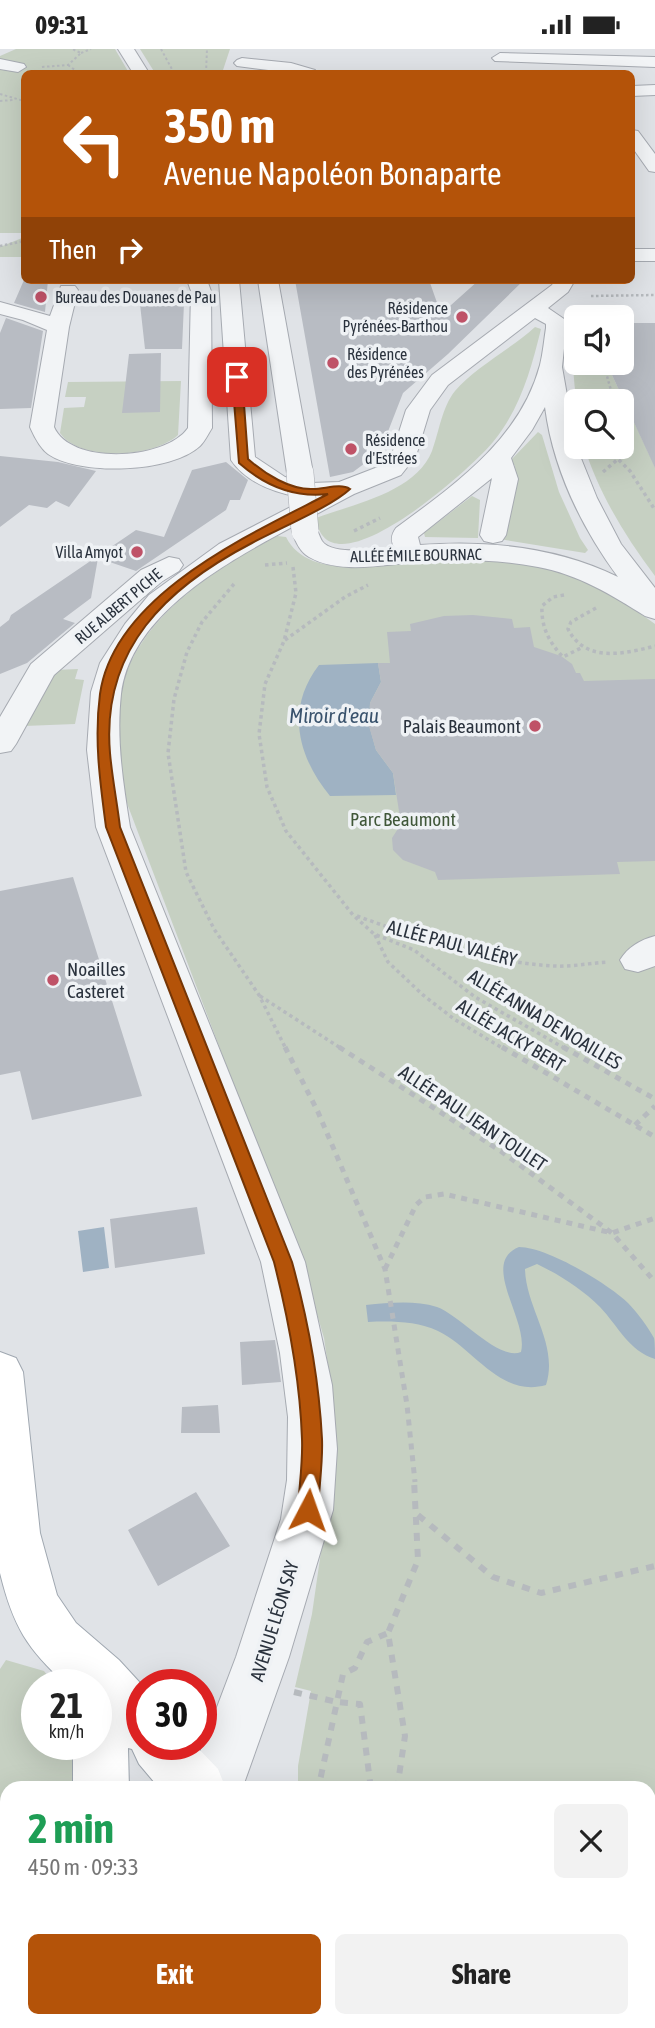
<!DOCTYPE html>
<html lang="en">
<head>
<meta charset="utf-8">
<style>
  body { margin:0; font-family:"Asap Condensed",sans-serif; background:#f2f2f2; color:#222; height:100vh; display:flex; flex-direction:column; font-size:26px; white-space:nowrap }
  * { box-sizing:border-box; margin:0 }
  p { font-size:23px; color:#767676 }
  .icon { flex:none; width:38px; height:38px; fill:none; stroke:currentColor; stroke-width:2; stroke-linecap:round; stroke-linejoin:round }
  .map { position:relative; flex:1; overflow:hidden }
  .drawer { position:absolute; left:0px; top:1732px; width:656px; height:247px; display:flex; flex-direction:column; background:#fff; border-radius:21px 21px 0 0; box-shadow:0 7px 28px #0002 }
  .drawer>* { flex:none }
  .top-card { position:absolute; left:21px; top:21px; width:614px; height:214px; border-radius:10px; box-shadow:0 7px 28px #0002; background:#b45309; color:#fff; overflow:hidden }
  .buttons { position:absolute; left:564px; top:256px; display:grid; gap:14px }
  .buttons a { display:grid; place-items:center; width:70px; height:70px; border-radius:10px; background:#fff; box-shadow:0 7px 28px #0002; font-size:35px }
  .speed { position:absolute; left:21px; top:1620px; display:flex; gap:14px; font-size:35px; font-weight:700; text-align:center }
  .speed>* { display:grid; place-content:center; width:91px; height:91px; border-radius:50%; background:#fff; box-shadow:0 7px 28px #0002; line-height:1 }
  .speed small { font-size:18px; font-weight:400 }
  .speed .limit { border:10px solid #d22; background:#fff; color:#111 }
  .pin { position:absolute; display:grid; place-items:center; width:60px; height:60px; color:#fff; margin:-30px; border-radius:14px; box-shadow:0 4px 10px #0006 }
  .me { position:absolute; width:77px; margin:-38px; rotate:4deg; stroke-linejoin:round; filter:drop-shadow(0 0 5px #0008) }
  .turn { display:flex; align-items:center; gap:24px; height:147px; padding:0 28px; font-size:32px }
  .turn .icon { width:91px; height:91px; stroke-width:2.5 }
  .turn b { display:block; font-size:49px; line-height:60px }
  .then { display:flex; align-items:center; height:66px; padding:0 28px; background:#0003; gap:14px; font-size:26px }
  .round { display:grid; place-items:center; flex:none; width:74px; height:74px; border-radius:10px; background:#f2f2f2 }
  .headline { display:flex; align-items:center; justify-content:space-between; height:119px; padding:0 28px }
  h1 { font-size:42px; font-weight:700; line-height:52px; color:#1e9e55 }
  .primary-button { display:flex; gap:14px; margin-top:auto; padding:14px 28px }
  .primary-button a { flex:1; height:80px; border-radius:10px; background:#b45309; color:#fff; font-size:28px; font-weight:700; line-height:80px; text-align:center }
  .primary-button a+a { background:#f2f2f2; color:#222 }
  .status { display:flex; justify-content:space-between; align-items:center; height:49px; padding:0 35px; background:#fff; direction:ltr }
  .status svg { height:19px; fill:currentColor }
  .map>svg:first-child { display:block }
  .green { fill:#c6d0c2 }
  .water { fill:#9fb2c3 }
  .building { fill:#b8bcc3 }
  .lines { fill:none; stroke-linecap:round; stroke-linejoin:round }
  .minor-casing { stroke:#a6aab1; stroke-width:2 }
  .major-casing { stroke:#a0a8b1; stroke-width:2 }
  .path-far4 { stroke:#b6babe; stroke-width:2; stroke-dasharray:2.5 2.5; stroke-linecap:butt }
  .path-far3 { stroke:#b6babe; stroke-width:2.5; stroke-dasharray:2.5 2.5; stroke-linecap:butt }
  .path-far2 { stroke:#b6babe; stroke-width:3.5; stroke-dasharray:3.5 3.5; stroke-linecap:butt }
  .path-far1 { stroke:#b6babe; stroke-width:5; stroke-dasharray:6 6; stroke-linecap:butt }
  .path { stroke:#b6babe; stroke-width:6; stroke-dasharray:8 8; stroke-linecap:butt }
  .minor { fill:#f2f4f6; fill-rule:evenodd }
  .major { fill:#fff; fill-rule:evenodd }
  .minor-bridge-casing { stroke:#a6aab1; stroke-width:28; stroke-linecap:butt }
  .minor-bridge { stroke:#f2f4f6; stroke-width:27 }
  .route { fill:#b45309; stroke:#753606; stroke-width:2 }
  .poi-dot { fill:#bf5267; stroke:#eff2f5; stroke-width:2.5 }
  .labels { text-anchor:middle; stroke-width:7; stroke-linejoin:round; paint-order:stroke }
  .far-poi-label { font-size:16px; fill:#2a323d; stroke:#eff2f5; text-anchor:start }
  .far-street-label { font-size:16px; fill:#2a323d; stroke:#eff2f5 }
  .poi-label { font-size:19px; fill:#2a323d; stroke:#eff2f5; text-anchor:end }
  .park-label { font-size:19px; fill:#405739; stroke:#eff2f5 }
  .street-label { font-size:19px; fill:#2a323d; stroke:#eff2f5 }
  .water-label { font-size:21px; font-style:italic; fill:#39526c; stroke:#eff2f5 }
</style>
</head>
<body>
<div class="status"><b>09:31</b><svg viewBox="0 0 49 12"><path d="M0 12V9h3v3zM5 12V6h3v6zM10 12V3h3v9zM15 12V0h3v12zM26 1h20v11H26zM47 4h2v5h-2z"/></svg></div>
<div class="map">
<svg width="655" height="1979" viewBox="0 0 655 1979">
  <rect width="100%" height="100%" fill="#e0e3e7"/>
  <path class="green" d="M16 0H115L129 24H24V208H0V198L22 189 23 184H0V7Z
    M140 0H230L222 24H155Z
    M576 277V313H606L655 418V527C625 487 599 445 584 397H621V352L576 353 570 284V279Z
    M535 278 541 280C531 321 520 360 493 393 473 418 327 550 316 469 354 455 416 443 432 402 439 383 442 358 455 342 475 318 511 300 535 278Z
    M181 332 178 386C153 409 80 413 60 384L64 359 84 358 86 348H65L68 333Z
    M538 383 542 386 559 443 580 489 588 501 585 504 499 490 515 417 510 412Z
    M472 447 480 451 478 489 425 488 424 484Z
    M277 487 286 488C310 536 392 512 435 510 461 509 489 509 515 512 566 517 615 546 655 575V1979H352L351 1972H649V1740L298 1739V1717L311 1642 295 1638 312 1565 330 1440 329 1324 324 1289 305 1224 128 757C84 617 162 548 277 487Z
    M78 620 75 630 84 631 75 675 24 677 55 621Z
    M6 1611 44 1622 55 1636H37V1696H82L80 1739 7 1740V1890L0 1880V1620Z"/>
  <path class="water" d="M378 614 381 633 370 654 369 676 376 701 393 724 396 746 330 747C298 708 285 660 319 616Z
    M104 1178 109 1219 83 1223 78 1182Z
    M519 1198C547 1198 607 1234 628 1254 637 1263 648 1278 654 1289 655 1294 655 1304 655 1310 629 1302 618 1277 600 1258 582 1240 560 1226 537 1215L525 1220C526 1260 559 1295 546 1336 500 1349 474 1299 438 1282 416 1272 391 1272 368 1273L366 1256C389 1254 414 1251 437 1258 460 1266 498 1312 521 1303 529 1271 479 1214 519 1198Z"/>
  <path class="building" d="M24 231H48L45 263 14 254Z
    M295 231H429L441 265 479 231H524L448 305 403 344 380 403 353 423 330 428Z
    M184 254 182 300H145L140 255Z
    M6 269 43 282 31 359 0 360V284Z
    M621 274H655V419L606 313H621Z
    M161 304 160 363 122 364 129 305Z
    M0 407 58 413 96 422 69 458 56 452 47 459 29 456 0 478Z
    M226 413 248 431 240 451H230L226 461 136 522 98 509 91 549 63 570 75 574 27 614 0 625V578L9 571 11 566 136 481 164 488 192 421Z
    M473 566 512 570 514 579 530 578 534 598 561 607 572 615 576 624H580L584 632 655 630V812L617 813 620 825 438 831 435 823 403 811 393 801 392 789 401 775 393 724 376 701 369 677 370 654 381 633 378 614H390L387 583 411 582 410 575 444 567Z
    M73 828 142 1047 32 1071 20 1022 0 1026V842Z
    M197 1158 205 1205 115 1219 110 1170Z
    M275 1291 281 1333 242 1336 240 1293Z
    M218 1356 220 1384H181L182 1358Z
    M196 1443 230 1497 158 1537 128 1481Z"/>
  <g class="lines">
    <g class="minor-casing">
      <path id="minor" d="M118 0H134L149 24H133Z
        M500 4 655 8V18L495 12 492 9Z
        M242 9 291 14 315 21 317 24H293L237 17 234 14 237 11Z
        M0 10 24 15 26 18 18 23 0 20Z
        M655 36V46L632 47V37Z
        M632 81 638 82 655 105V123L649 122 632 98Z
        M632 200H655V212H632Z
        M187 231H207L211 242 212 379C208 385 205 392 200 397 171 424 80 427 48 405 40 399 34 387 30 378L47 281 23 271 0 265V253L50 267 61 237H75L78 241 69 278 54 378C71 417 166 411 188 379L191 242Z
        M219 231H239L255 408 285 428 311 434 339 433 383 416 392 405 406 361 432 326 552 236 555 231H575L568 243 548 259 567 272 562 318 576 397 597 449 621 495 655 539V570L645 567C612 546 577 525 538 518 502 511 463 510 426 512 390 514 342 527 309 508 300 503 295 492 292 482L296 476C231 511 131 563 121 645 116 690 123 734 130 778L305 1213 332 1336 337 1400 333 1461 289 1608 242 1740H186L236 1608 281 1470 287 1431 288 1368 280 1304 261 1213 96 778 87 701 91 643 100 614 125 575 149 546 219 495 308 449C280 446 247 435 231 411ZM535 269 546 275V279C544 291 543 304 540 316 520 391 454 436 396 479 391 486 390 492 395 499 379 500 332 507 322 492 319 487 318 481 314 476L305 474 296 476 354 445 401 426 416 407 430 361 448 336ZM545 358C553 420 582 479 618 528 558 498 487 491 420 496L418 488 492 429 480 486 484 492 493 494 502 492 506 486 518 430 511 409 532 381Z
        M258 231H278L313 424 309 429 300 432 291 429 287 424Z
        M169 508 179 510 183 516 179 522 161 533 54 626 16 695 11 702 0 704V668L31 615 141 521Z
        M655 887V917L638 923 625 920 620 911C628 898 640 891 655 887Z"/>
    </g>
    <g class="major-casing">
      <path id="major" d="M0 1303 16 1309 23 1323 40 1484 57 1546 76 1574 119 1611 142 1636V1696H195L218 1720 226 1740H160L139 1715 132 1700 128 1699 129 1740H73V1696H96V1636H67C27 1600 13 1577 0 1524Z
        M21 1972H86L83 1979H18Z
        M248 1972H310L311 1979H249Z"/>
    </g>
    <path class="path-far4" d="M161 0 174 24
      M81 4 91 0
      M68 16 79 24
      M42 18 68 16 81 4 72 0
      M206 24 207 0
      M0 45 24 52
      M0 52 13 51"/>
    <path class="path-far3" d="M0 197 24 192
      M591 247 655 246
      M603 313 614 352"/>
    <path class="path-far2" d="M618 397V410L630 422 655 461
      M603 423 618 410
      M354 482 380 469
      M265 516 287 514
      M293 518 296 544 284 592 265 635 259 685 267 738 286 782 353 866 374 885 414 901 475 948 566 1000
      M234 535 202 573 187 603 174 650 168 704 186 823 214 880 259 946 286 1000
      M564 546 553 548 542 557C541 578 549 593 563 608L583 598
      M596 559 571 573 568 580C585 614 624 605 655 597
      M285 591 345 548 368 536
      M357 867C421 890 486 913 554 917 572 918 590 914 608 913
      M375 886 388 913 423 946 454 970 504 1000
      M260 947 342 1000"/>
    <path class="path-far1" d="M285 998 318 1063 385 1220 407 1356 415 1433
      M339 998 502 1103 612 1184 655 1233
      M502 998 655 1088
      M563 998 655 1050
      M635 1076 655 1057
      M385 1220 416 1156 425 1148 444 1145 612 1184 655 1169"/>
    <path class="path" d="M418 1466 493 1528 541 1544 655 1517
      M294 1643 337 1653 343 1625 355 1619 367 1593 388 1584
      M312 1740 319 1736 337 1653 360 1655 371 1740
      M397 1740 405 1687 388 1584 418 1511 414 1431
      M649 1944 655 1949
      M432 1972 434 1979
      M442 1979 445 1972"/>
    <use href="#minor" class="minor"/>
    <use href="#major" class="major"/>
    <g class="minor-bridge-casing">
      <path id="minor-bridge" d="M300 424 305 482"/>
    </g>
    <use href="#minor-bridge" class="minor-bridge"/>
  </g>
  <path class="route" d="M237 326 242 328 248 410C265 425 290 441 313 440 325 440 341 434 350 440 331 458 278 480 252 494 167 538 101 600 110 704 112 728 117 753 120 778L292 1213C308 1271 319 1330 322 1390 323 1413 319 1438 318 1461L315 1468 308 1470 301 1468 298 1461C299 1438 303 1414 302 1390 300 1330 289 1272 274 1213L106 778C100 733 94 690 100 645 114 546 249 486 328 445 294 449 264 436 239 414L232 328Z"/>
  <g class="poi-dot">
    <circle cx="41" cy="248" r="7"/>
    <circle cx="462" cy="268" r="7"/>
    <circle cx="333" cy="314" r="7"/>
    <circle cx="351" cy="400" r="7"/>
    <circle cx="137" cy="503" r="7"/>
    <circle cx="535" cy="677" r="7"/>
    <circle cx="53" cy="931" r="7"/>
  </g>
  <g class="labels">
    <g class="far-poi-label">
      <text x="55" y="254">Bureau des Douanes de Pau</text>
      <text x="448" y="265" text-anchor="end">Résidence<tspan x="448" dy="18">Pyrénées-Barthou</tspan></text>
      <text x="347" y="311">Résidence<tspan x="347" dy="18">des Pyrénées</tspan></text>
      <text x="365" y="397">Résidence<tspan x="365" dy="18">d'Estrées</tspan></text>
      <text x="123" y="509" text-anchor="end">Villa Amyot</text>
    </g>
    <g class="far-street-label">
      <text transform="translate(416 506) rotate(-1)" y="6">ALLÉE ÉMILE BOURNAC</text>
      <text transform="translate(118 557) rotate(-40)" y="6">RUE ALBERT PICHE</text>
    </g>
    <g class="poi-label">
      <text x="521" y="684">Palais Beaumont</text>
      <text x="67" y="927" text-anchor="start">Noailles<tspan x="67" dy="22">Casteret</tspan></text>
    </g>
    <g class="park-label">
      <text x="403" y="777">Parc Beaumont</text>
    </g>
    <g class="street-label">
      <text transform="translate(452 894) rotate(15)" y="7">ALLÉE PAUL VALÉRY</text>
      <text transform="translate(545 970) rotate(31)" y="7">ALLÉE ANNA DE NOAILLES</text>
      <text transform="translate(511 986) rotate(31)" y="7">ALLÉE JACKY BERT</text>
      <text transform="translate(473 1069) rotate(34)" y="7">ALLÉE PAUL JEAN TOULET</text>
      <text transform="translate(274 1572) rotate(-73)" y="7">AVENUE LÉON SAY</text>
    </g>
    <g class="water-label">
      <text x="334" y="674">Miroir d'eau</text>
    </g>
  </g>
</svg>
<div class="buttons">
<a><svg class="icon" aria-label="sound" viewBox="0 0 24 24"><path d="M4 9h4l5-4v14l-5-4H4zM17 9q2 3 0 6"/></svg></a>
<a><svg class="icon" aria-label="search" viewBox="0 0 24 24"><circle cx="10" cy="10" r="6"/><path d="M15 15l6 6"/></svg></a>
</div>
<div class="speed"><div>21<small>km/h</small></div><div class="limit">30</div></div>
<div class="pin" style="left:237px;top:328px;background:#d93025"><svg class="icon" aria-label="arrive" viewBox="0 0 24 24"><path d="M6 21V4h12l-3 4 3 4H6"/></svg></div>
<svg class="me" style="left:308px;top:1461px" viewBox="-20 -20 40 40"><path d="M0-17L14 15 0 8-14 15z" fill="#b45309" stroke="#fff" stroke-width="4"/></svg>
<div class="top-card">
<div class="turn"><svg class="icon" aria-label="left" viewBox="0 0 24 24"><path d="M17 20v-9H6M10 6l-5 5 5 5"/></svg><div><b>350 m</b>Avenue Napoléon Bonaparte</div></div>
<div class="then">Then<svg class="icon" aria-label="right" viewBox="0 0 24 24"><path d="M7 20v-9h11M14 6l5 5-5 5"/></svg></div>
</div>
<section class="drawer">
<div class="headline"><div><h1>2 min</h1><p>450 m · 09:33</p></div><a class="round"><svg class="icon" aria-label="close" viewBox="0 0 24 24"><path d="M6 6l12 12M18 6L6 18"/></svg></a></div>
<div class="primary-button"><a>Exit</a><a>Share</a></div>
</section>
</div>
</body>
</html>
